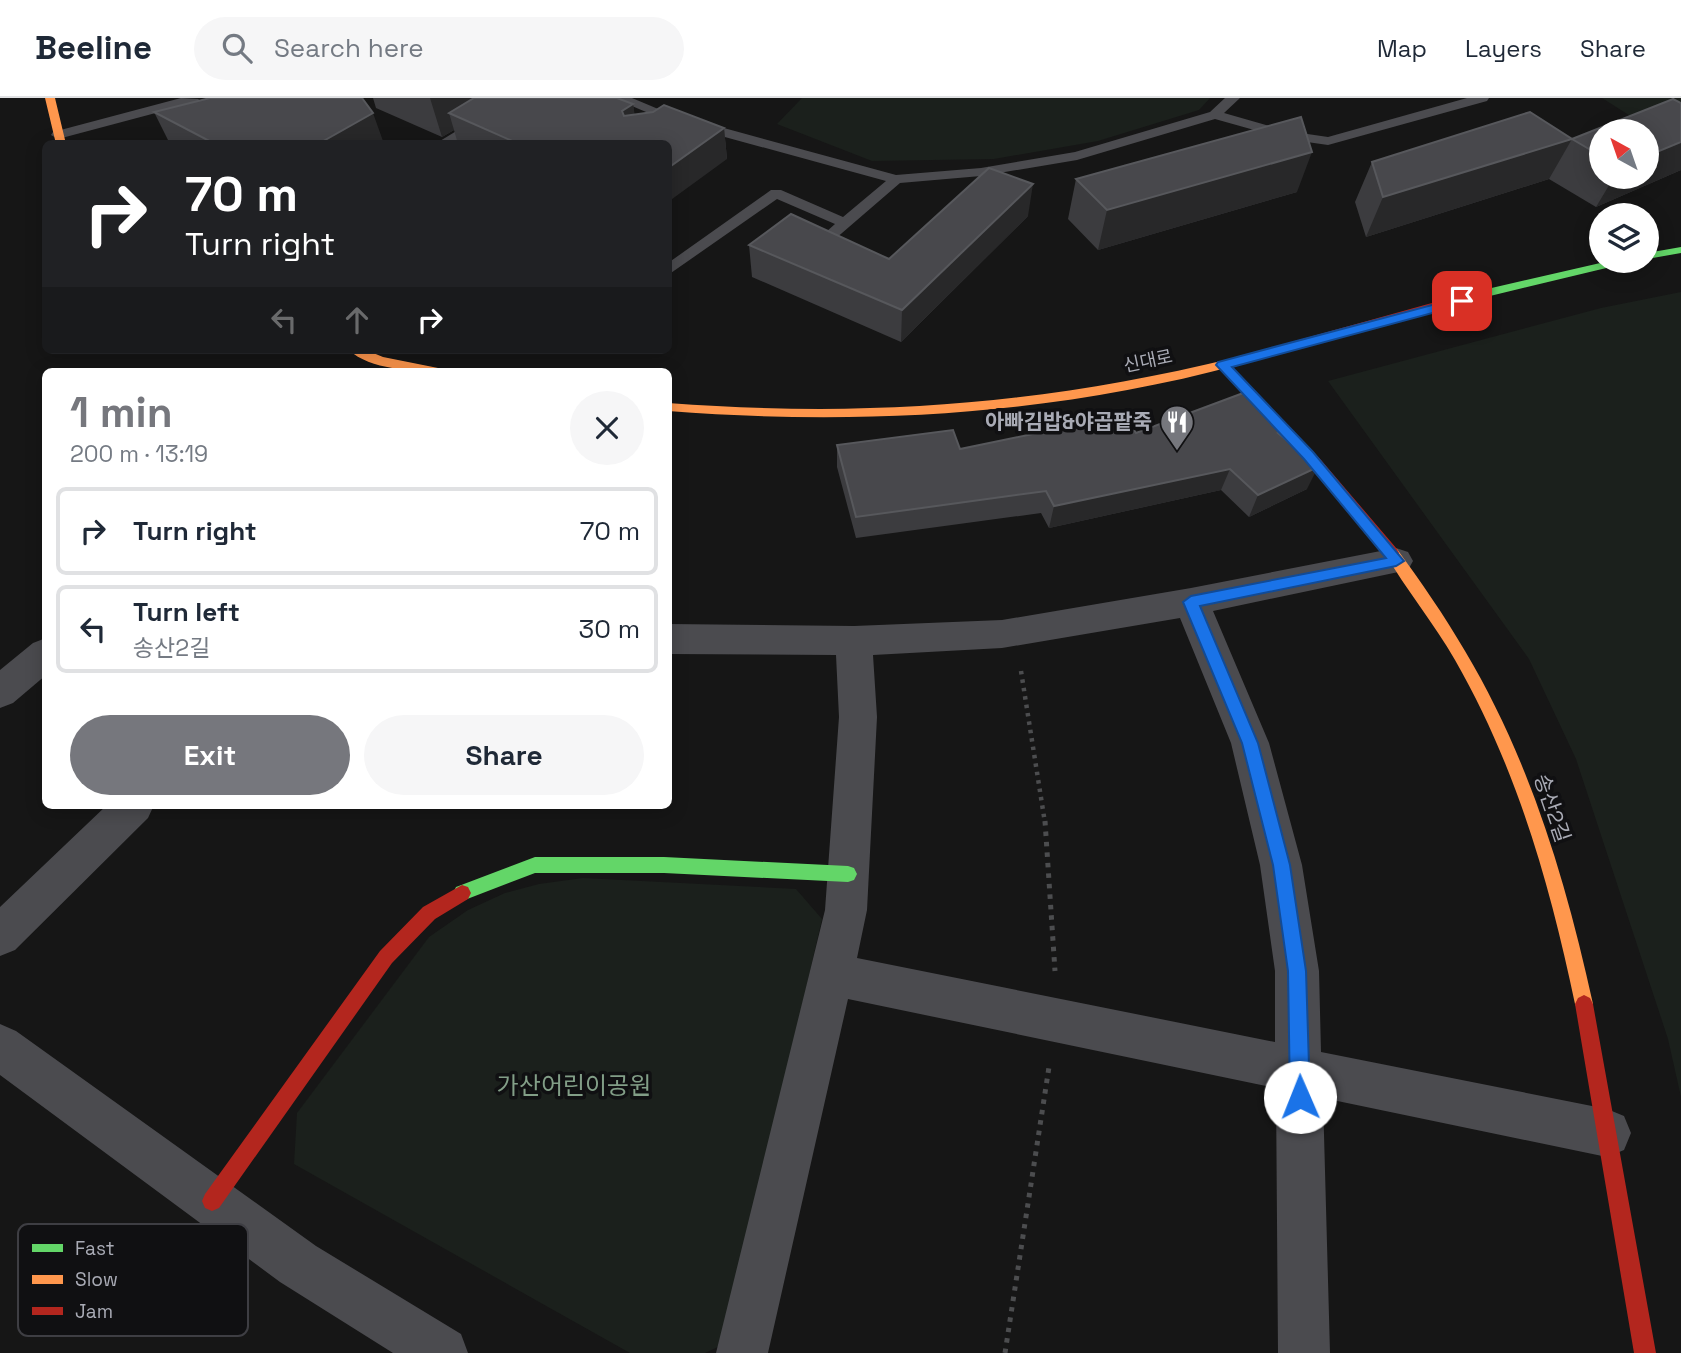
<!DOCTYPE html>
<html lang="en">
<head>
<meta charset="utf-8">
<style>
  body { margin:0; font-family:"Space Grotesk","Noto Sans KR",sans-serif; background:#f6f6f7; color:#1f2937; height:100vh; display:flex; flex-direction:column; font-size:26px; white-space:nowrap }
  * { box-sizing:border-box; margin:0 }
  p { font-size:23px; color:#747a83 }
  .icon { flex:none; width:38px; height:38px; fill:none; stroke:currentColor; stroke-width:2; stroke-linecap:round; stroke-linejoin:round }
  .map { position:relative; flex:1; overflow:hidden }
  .panel { position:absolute; left:42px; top:270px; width:630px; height:441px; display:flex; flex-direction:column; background:#fff; border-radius:10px; box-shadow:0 4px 18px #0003 }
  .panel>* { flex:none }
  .guide { position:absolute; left:42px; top:42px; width:630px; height:214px; border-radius:10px; box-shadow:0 4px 18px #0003; background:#202124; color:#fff; overflow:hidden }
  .needle { width:46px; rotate:320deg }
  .controls { position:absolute; left:1589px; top:21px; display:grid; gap:14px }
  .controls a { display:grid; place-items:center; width:70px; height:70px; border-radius:50%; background:#fff; box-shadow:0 4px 18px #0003; font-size:35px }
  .pin { position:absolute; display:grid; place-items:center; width:60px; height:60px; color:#fff; margin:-30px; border-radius:14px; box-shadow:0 4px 10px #0006 }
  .me { position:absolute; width:77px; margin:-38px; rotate:359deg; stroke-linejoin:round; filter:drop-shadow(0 0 5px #0008) }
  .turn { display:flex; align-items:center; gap:24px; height:147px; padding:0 28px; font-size:32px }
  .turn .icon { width:91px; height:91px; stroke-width:2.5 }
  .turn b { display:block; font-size:49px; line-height:60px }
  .lanes { display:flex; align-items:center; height:66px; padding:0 28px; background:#0003; justify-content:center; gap:35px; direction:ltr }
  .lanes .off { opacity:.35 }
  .round { display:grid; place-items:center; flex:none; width:74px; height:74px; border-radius:37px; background:#f6f6f7 }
  .summary { display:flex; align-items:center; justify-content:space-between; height:119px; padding:0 28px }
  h1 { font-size:42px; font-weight:800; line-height:52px; color:#76777d }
  .primary-button { display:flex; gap:14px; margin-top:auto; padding:14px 28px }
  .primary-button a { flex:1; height:80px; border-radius:42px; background:#76777d; color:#fff; font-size:28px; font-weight:800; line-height:80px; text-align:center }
  .primary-button a+a { background:#f6f6f7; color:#1f2937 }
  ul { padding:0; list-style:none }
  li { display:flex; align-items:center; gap:21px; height:88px; margin:0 14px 10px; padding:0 14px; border:4px solid #e0e1e3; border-radius:10px }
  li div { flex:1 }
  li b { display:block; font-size:26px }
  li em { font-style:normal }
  header { display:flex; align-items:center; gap:42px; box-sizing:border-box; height:98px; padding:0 35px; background:#fff; border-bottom:2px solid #e0e1e3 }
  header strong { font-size:33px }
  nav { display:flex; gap:38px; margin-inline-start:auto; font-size:24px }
  .search { width:490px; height:63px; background:#f6f6f7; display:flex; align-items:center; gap:18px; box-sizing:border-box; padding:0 24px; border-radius:38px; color:#747a83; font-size:26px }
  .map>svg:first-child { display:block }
  .green { fill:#1b201c }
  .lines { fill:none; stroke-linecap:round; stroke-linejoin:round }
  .path-far1 { stroke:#4c4d4f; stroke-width:4.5; stroke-dasharray:3.5 5; stroke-linecap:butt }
  .path { stroke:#4c4d4f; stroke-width:5; stroke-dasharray:4.5 6; stroke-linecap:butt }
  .lane { fill:#4b4b4f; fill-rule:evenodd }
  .street { fill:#4b4b4f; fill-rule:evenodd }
  .fast { fill:#63d668; fill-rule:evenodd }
  .slow { fill:#ff974d; fill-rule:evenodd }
  .jam { fill:#b3261e; fill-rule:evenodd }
  .wall { fill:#3c3c3f; fill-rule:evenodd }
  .shaded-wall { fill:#282829 }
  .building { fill:#48484c; stroke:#57585c; stroke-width:2 }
  .route { fill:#1a73e8; stroke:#114b97; stroke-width:2 }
  .labels { text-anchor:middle; stroke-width:7; stroke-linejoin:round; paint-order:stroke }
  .far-street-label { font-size:18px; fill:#a9abb5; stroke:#101012 }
  .poi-label { font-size:21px; font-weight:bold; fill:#a9abb5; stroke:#101012; text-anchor:end }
  .street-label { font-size:21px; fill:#a9abb5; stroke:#101012 }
  .near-park-label { font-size:24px; fill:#829e87; stroke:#101012 }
  .key { fill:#101012; stroke:#3e3e43; stroke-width:2 }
  .key-label { font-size:19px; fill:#a9abb5 }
</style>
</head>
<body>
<header>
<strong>Beeline</strong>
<div class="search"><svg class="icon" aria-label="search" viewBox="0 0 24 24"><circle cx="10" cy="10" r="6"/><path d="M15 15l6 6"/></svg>Search here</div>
<nav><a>Map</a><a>Layers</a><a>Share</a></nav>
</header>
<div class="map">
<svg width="1681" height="1255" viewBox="0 0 1681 1255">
  <rect width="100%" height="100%" fill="#161616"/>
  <path class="green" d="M802 0H1210L1199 12 1098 43 994 61 872 63 777 26Z
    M1602 0H1681V50Z
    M1681 194V999L1668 941 1576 661 1529 561 1328 283 1601 210Z
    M583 780 796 791 822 821 724 1246 705 1255H630L294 1066 297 1015 429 839 468 812 505 795 539 786Z"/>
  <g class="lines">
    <path class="path-far1" d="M1021 573 1045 725"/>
    <path class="path" d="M1045 723 1055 873
      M1005 1255 1049 969"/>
    <path class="lane" d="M181 0 199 1 197 4 58 41 51 37 53 34Z
      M511 0H527L453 46H435Z
      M613 0H632L682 21 646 46H629L665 22Z
      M1225 0H1240L1224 15 1287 33 1328 39 1467 0H1489L1487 3 1328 47 1286 41 1215 21 1077 62 981 78 900 85 820 154 815 156 807 151 835 126 777 101 668 177V165L771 92H781L843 119 886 83 692 30V24H702L896 77 981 70 1075 54 1210 14Z"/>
    <path class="street" d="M1396 450 1408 454 1413 463 1408 472 1213 513 1269 645 1302 767 1319 873 1321 954 1607 1011 1624 1018 1631 1035 1624 1052 1607 1059 1323 1000 1330 1255H1278L1276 990 848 901 768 1255H716L825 812 839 619 836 557 668 556V526L854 528 1002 522 1191 490ZM1180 520 1231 645 1260 767 1275 873V944L857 860 867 812 877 619 873 557 1002 550Z
      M46 540V577L13 605 0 610V572L33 545Z
      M107 707H154L148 720 15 852 0 858V809Z
      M0 926 16 933 316 1148 461 1236 468 1255H393L280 1184 0 977Z"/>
    <path class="fast" d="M1681 149V155L1647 161V155Z
      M1609 163H1629L1623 166 1457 206 1451 202 1457 198Z
      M535 759H664L848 768 854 770 857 776 854 782 848 784 664 775H535L462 803 456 801 453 795 456 789Z"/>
    <path class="slow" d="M45 0H55L66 46H56Z
      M349 252H366L383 259 438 270 440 273C413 273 370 272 349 252Z
      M1234 260 1238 261V267C1051 317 861 328 668 313V305C869 320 1039 307 1234 260Z
      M1392 450 1397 451C1421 484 1444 517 1465 553 1530 662 1566 783 1593 906L1590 912 1584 915 1578 912 1575 906C1550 786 1516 668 1455 562 1434 525 1406 492 1385 455Z"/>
    <path class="jam" d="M1457 198 1463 202 1461 205 1234 268 1230 267 1321 362 1397 451 1399 455 1397 459H1387L1311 368 1217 267 1219 264 1229 266 1230 261Z
      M462 787 468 789 471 795 468 801 435 821 392 865 219 1110 212 1113 205 1110 202 1103 205 1096 380 853 423 809Z
      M1584 897 1590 900 1593 906 1656 1255H1634L1575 906 1578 900Z"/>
  </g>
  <path class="wall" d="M373 0H617L633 6 634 16 724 30 727 61 668 46H458L454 32 442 39 376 10Z
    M1673 1 1681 5V72L1596 109 1549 81 1366 139 1355 104 1372 64 1530 14 1572 41ZM1601 33H1647V79H1601Z
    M154 14 383 43 378 46H175L168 42Z
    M1076 81 1297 94 1098 152 1068 121Z
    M1028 118 901 244 752 179 749 147 889 161Z
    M1282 338 1307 391 1249 419 1221 392 1049 430 1041 415 856 440 837 369V347L960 351Z"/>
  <path class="shaded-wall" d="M430 0H496L449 15 454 32 442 39Z
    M633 6 638 37 628 44 622 13Z
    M373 15 383 43 378 46H318Z
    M724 30 727 61 668 104V70Z
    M1572 41 1549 81 1366 139 1383 99Z
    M1681 44V72L1596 109 1614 79H1647V58Z
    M1312 54 1297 94 1098 152 1107 112Z
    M1033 86 1028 118 901 244 902 212Z
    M1318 369 1307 391 1249 419 1258 397Z
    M1230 371 1221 392 1049 430 1054 408Z"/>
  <path class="building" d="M210 0H362L373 15 318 46H215L154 14Z
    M474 0H617L633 6 622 13 624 18 653 14 664 7 724 30 668 70V46H519L449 15Z
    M1673 1 1681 5V44L1647 58V33H1601V58L1572 41Z
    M1530 14 1572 41 1383 99 1372 64Z
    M1301 19 1312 54 1107 112 1076 81Z
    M989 70 1033 86 902 212 749 147 791 116 889 161Z
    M1246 294 1285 332 1278 335 1318 369 1258 397 1230 371 1054 408 1046 393 856 419 837 347 953 332 960 351 1125 317 1136 335Z"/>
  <path class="route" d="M1462 199 1468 203 1466 206 1232 269 1313 354 1404 463 1396 468 1200 508 1258 645 1290 767 1306 873 1310 999 1307 1006 1300 1009 1293 1006 1290 999 1288 873 1273 767 1242 645 1183 504 1191 498 1386 460 1304 361 1216 267 1218 264Z"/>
  <defs>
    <g id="restaurant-pin" transform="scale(1.75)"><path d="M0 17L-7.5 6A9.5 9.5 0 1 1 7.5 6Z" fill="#76777d" stroke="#101012"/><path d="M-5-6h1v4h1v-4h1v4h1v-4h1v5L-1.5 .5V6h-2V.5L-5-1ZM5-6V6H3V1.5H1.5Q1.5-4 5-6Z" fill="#fff"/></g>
  </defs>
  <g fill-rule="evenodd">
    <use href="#restaurant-pin" x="1177" y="324"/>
  </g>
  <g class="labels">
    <g class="far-street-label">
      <text transform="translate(1148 263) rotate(-12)" y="6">신대로</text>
    </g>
    <g class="poi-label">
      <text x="1152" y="331">아빠김밥&amp;야곱팥죽</text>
    </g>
    <g class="street-label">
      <text transform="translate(1552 710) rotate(71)" y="7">송산2길</text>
    </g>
    <g class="near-park-label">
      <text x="574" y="996">가산어린이공원</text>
    </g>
  </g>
  <rect x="18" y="1126" width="230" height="112" rx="10" class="key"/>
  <rect x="32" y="1146" width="31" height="8" fill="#63d668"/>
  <rect x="32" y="1177" width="31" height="9" fill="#ff974d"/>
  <rect x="32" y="1209" width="31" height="8" fill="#b3261e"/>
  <g class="key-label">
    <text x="75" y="1157">Fast</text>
    <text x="75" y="1188">Slow</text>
    <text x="75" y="1220">Jam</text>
  </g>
</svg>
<div class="controls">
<a><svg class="needle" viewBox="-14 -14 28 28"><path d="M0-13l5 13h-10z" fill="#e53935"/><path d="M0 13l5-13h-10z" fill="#747a83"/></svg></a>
<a><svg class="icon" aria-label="layers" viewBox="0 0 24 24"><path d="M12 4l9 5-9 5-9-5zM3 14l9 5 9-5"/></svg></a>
</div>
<div class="pin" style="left:1462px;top:203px;background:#d93025"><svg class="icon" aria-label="arrive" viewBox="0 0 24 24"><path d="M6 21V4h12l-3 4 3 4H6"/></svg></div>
<svg class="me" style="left:1300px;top:999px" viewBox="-20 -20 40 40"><circle r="19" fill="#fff"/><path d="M0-13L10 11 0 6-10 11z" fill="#1a73e8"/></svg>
<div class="guide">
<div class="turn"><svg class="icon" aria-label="right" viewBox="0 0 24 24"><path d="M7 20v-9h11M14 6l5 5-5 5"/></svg><div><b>70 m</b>Turn right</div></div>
<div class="lanes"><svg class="icon off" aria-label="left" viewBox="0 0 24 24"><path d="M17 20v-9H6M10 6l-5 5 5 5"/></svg><svg class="icon off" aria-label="ahead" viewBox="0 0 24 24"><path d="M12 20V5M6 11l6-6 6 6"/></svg><svg class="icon" aria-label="right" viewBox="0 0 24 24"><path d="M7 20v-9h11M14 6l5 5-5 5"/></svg></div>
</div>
<section class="panel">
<div class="summary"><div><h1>1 min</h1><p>200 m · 13:19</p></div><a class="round"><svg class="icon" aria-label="close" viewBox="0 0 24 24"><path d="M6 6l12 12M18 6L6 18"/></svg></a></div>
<ul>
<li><svg class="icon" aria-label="right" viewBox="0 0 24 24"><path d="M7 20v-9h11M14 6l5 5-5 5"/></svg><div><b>Turn right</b></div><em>70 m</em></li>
<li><svg class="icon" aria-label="left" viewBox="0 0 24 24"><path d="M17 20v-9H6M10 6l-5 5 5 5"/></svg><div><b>Turn left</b><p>송산2길</p></div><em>30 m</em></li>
</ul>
<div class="primary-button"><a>Exit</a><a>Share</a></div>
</section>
</div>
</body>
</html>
